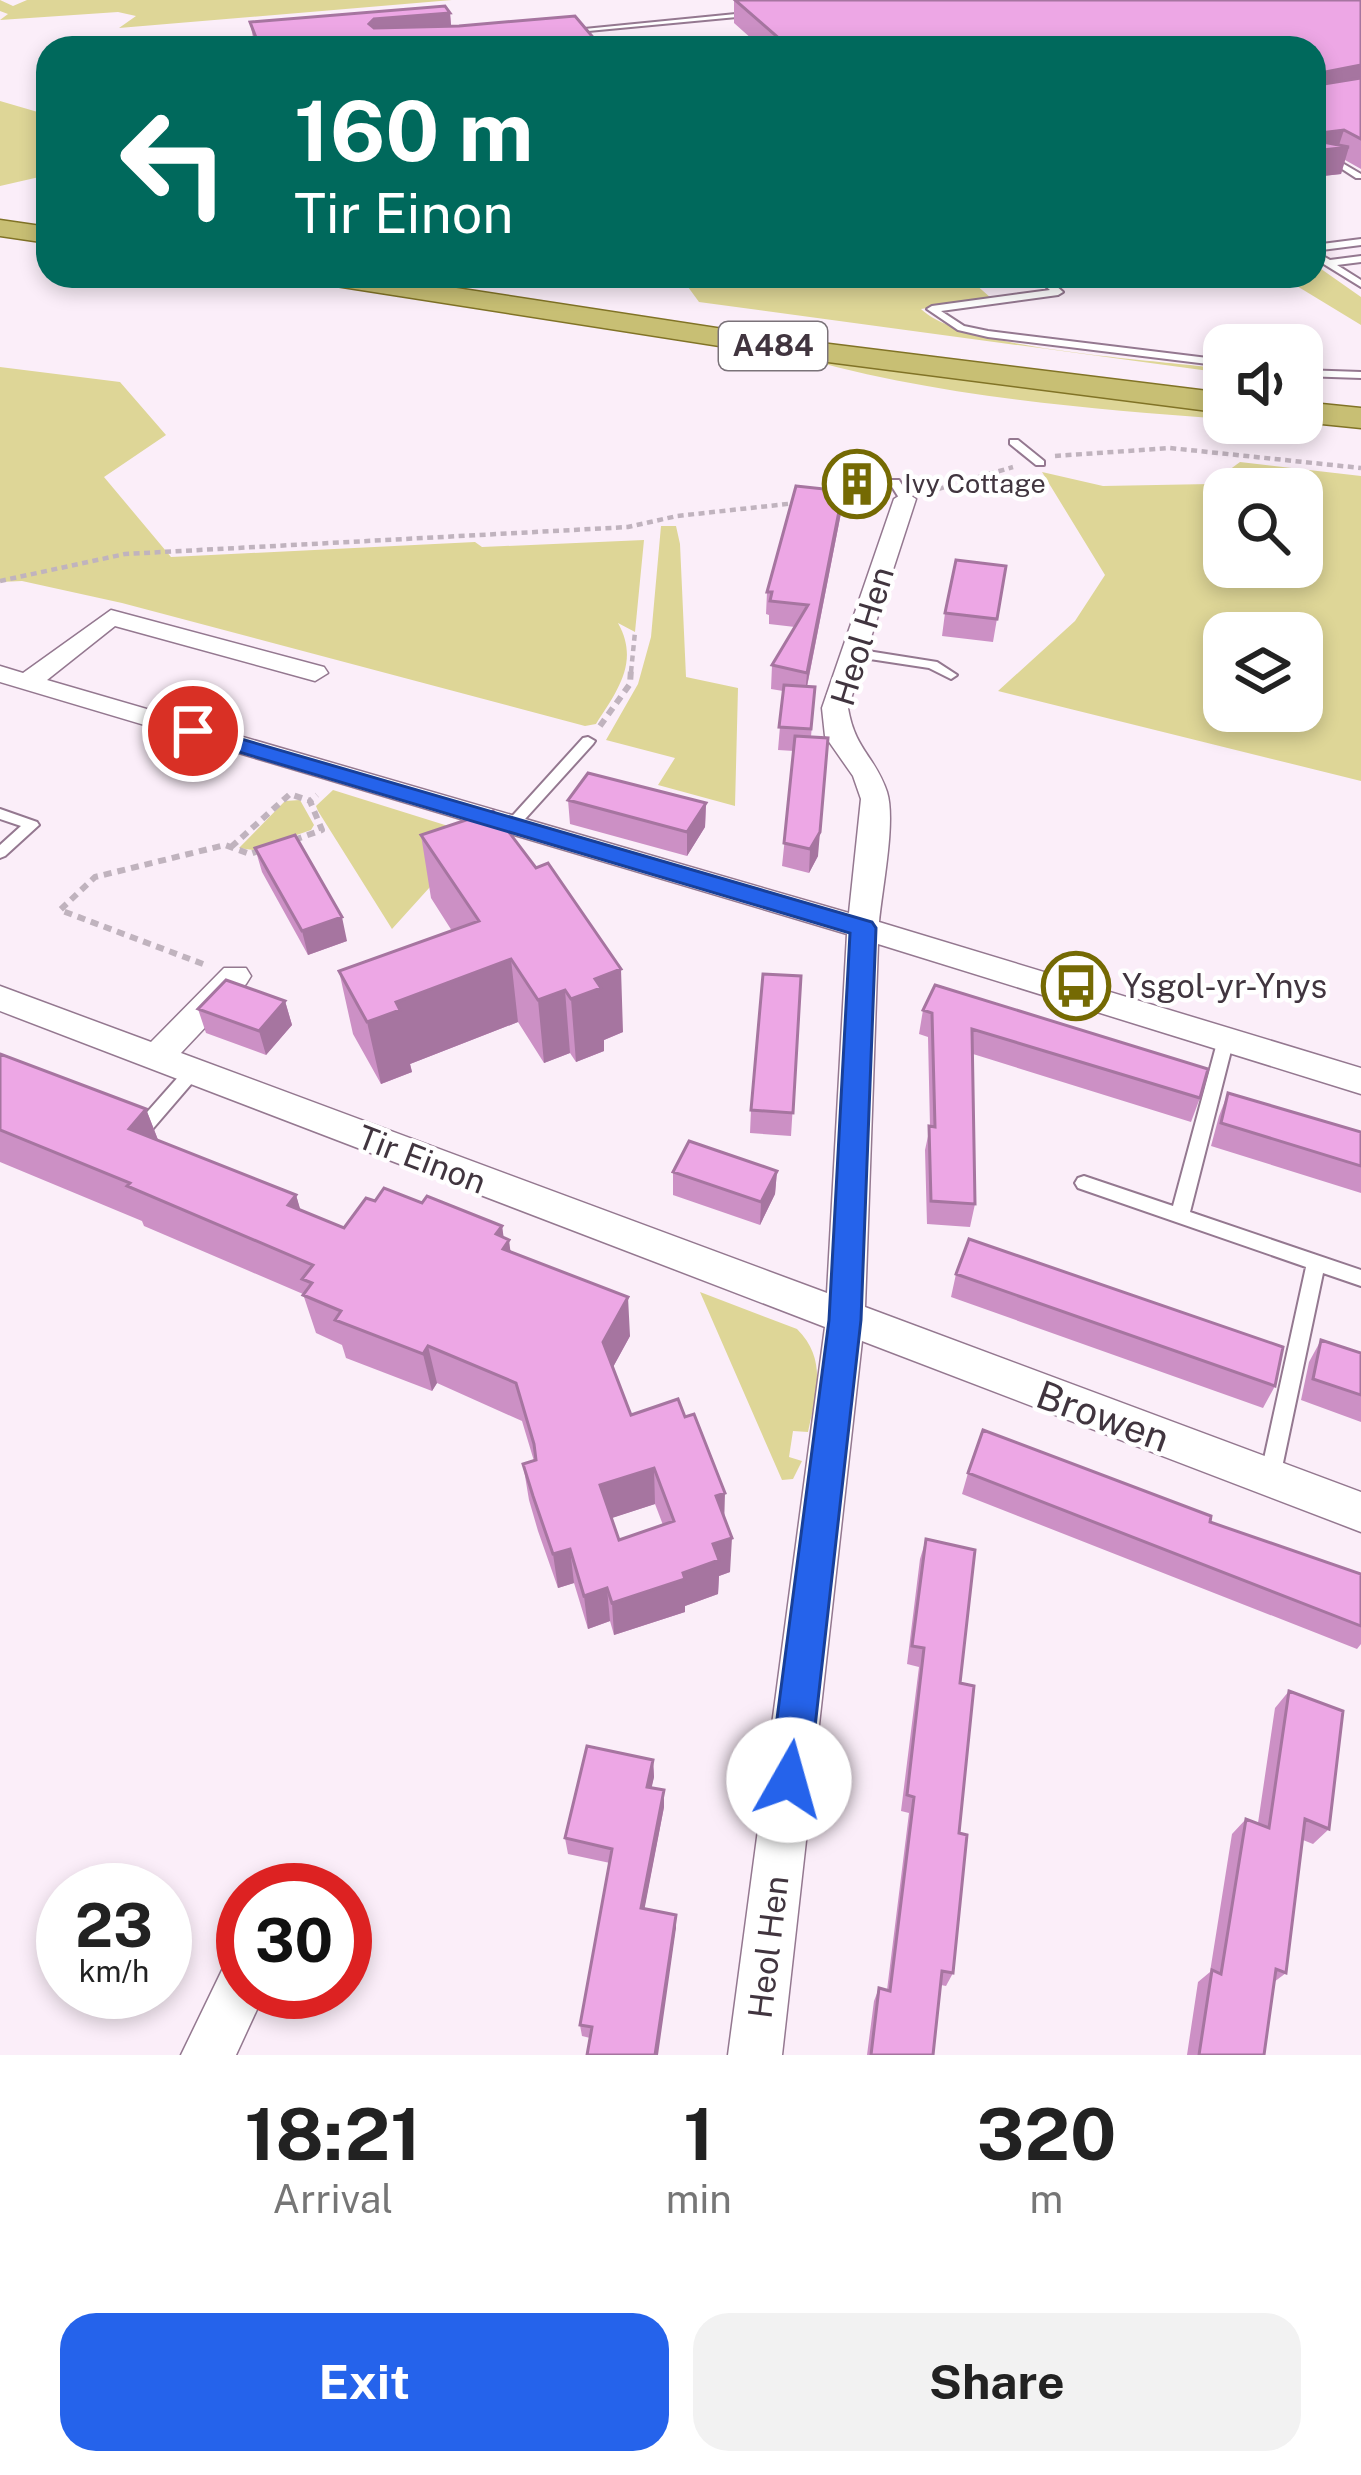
<!DOCTYPE html>
<html lang="en">
<head>
<meta charset="utf-8">
<style>
  body { margin:0; font-family:"Public Sans",sans-serif; background:#f2f2f2; color:#222; height:100vh; display:flex; flex-direction:column; font-size:45px; white-space:nowrap }
  * { box-sizing:border-box; margin:0 }
  p { font-size:39px; color:#767676 }
  .icon { flex:none; width:66px; height:66px; fill:none; stroke:currentColor; stroke-width:2; stroke-linecap:round; stroke-linejoin:round }
  .map { position:relative; height:2055px; overflow:hidden }
  .panel { display:flex; flex-direction:column; background:#fff; flex:1 }
  .panel>* { flex:none }
  .top-card { position:absolute; left:36px; top:36px; width:1290px; height:252px; border-radius:36px; box-shadow:0 6px 18px #0003; background:#00695c; color:#fff; overflow:hidden }
  .buttons { position:absolute; left:1203px; top:324px; display:grid; gap:24px }
  .buttons a { display:grid; place-items:center; width:120px; height:120px; border-radius:24px; background:#fff; box-shadow:0 6px 18px #0003; font-size:60px }
  .speed { position:absolute; left:36px; top:1863px; display:flex; gap:24px; font-size:60px; font-weight:700; text-align:center }
  .speed>* { display:grid; place-content:center; width:156px; height:156px; border-radius:50%; background:#fff; box-shadow:0 6px 18px #0003; line-height:1 }
  .speed small { font-size:30px; font-weight:400 }
  .speed .limit { border:18px solid #d22; background:#fff; color:#111 }
  .pin { position:absolute; display:grid; place-items:center; width:102px; height:102px; color:#fff; margin:-51px; border:6px solid #fff; border-radius:50%; box-shadow:0 3px 12px #0007 }
  .me { position:absolute; width:132px; margin:-66px; rotate:7deg; stroke-linejoin:round; filter:drop-shadow(0 0 9px #0008) }
  .turn { display:flex; align-items:center; gap:42px; height:252px; padding:0 60px; font-size:54px }
  .turn .icon { width:156px; height:156px; stroke-width:2.5 }
  .turn b { display:block; font-size:84px; line-height:102px }
  .eta { display:flex; justify-content:space-evenly; align-items:center; height:204px; text-align:center }
  .eta b { font-size:72px; font-weight:700; line-height:84px }
  .button { display:flex; gap:24px; margin-top:auto; padding:24px 60px }
  .button a { flex:1; height:138px; border-radius:36px; background:#2563eb; color:#fff; font-size:48px; font-weight:700; line-height:138px; text-align:center }
  .button a+a { background:#f2f2f2; color:#222 }
  .map>svg:first-child { display:block }
  .green { fill:#ded697; fill-rule:evenodd }
  .lines { fill:none; stroke-linecap:round; stroke-linejoin:round }
  .service-casing { stroke:#947890; stroke-width:4 }
  .minor-casing { stroke:#947890; stroke-width:3 }
  .primary-casing { stroke:#817326; stroke-width:3 }
  .path-far1 { stroke:#c0b3be; stroke-width:4.5; stroke-dasharray:6 4.5; stroke-linecap:butt }
  .path { stroke:#c0b3be; stroke-width:6; stroke-dasharray:8 6; stroke-linecap:butt }
  .service { fill:#fff; fill-rule:evenodd }
  .minor { fill:#fff; fill-rule:evenodd }
  .primary { fill:#c8bf74; fill-rule:evenodd }
  .wall { fill:#cc90c5; fill-rule:evenodd }
  .shaded-wall { fill:#a675a0 }
  .building { fill:#eda7e5; stroke:#a675a0; stroke-width:3; fill-rule:evenodd }
  .route { fill:#2563eb; stroke:#184099; stroke-width:3 }
  .labels { text-anchor:middle; stroke-width:9; stroke-linejoin:round; paint-order:stroke }
  .far-poi-label { font-size:27px; fill:#41353f; stroke:#fff; text-anchor:start }
  .shield { fill:#fff; stroke:#7a7279; stroke-width:3 }
  .shield-label { font-size:30px; font-weight:bold; fill:#41353f }
  .street-label { font-size:33px; fill:#41353f; stroke:#fff }
  .poi-label { font-size:33px; fill:#41353f; stroke:#fff; text-anchor:start }
  .near-street-label { font-size:39px; fill:#41353f; stroke:#fff }
</style>
</head>
<body>
<div class="map">
<svg width="1361" height="2055" viewBox="0 0 1361 2055">
  <rect width="100%" height="100%" fill="#fbeef9"/>
  <path class="green" d="M0 0 13 6 27 0H452L119 28 136 16 118 12 0 20 8 14 0 11Z
    M0 101 48 115V175L0 186Z
    M1314 264 1361 297V325L1287 280 1233 287 1216 276H1314Z
    M680 276H966L991 298 921 309C962 350 1159 360 1224 369V373L699 302Z
    M779 351 1224 409V419C1077 408 921 395 779 351Z
    M0 367 120 382 166 435 104 477 171 557 475 542 482 547 644 540 635 632 618 623C640 662 617 691 596 724L585 726 122 603 22 581 0 582Z
    M1240 462 1361 476V781L998 691 1075 621 1105 575 1042 472 1103 486 1210 484ZM1224 489H1302V567H1224ZM1224 633H1302V711H1224Z
    M661 526H676L680 544 686 677 738 688 735 806 658 785 675 758 606 740 638 684 651 637Z
    M333 790 477 835 392 929 318 811 316 806Z
    M300 800 314 825 311 830 253 850 239 848 285 801Z
    M700 1292 797 1329C828 1360 816 1394 808 1432L793 1431 789 1457 802 1461 793 1479 782 1480Z"/>
  <g class="lines">
    <g class="service-casing">
      <path id="service" d="M756 12 758 15 567 33 564 31Z
        M1337 160 1361 174V178H1356L1336 165 1314 167V163Z
        M1361 239V245L1314 251V245Z
        M1314 251 1330 260 1361 256V262L1337 265 1361 280V287L1314 258Z
        M1072 276H1099L1054 284 1063 292 1058 295 941 311 964 326 988 331 1224 360V366L988 337 958 330 927 309 932 306 1050 290 1043 284V280Z
        M1302 370 1361 372V378L1302 376Z
        M1010 440H1018L1044 461V465H1036L1010 444Z
        M891 480H899L911 499 909 501H901L889 482Z
        M855 649 937 662 957 675 951 679 929 668 850 656 849 653Z
        M588 737 595 741 593 744 516 829H506L504 826 506 823 583 738Z
        M0 809 37 822 39 825 5 856 0 858V845L21 826 0 819Z
        M1226 1033 1234 1039 1190 1212 1361 1270V1286L1323 1273 1280 1477 1277 1484 1270 1487 1263 1484 1260 1477 1306 1267 1078 1188 1075 1183 1078 1178 1084 1176 1173 1206 1218 1039Z
        M193 1065 199 1067 201 1071 199 1075 150 1132 144 1134 129 1129 126 1124 129 1119H141L187 1067Z"/>
    </g>
    <g class="minor-casing">
      <path id="minor" d="M905 492 916 499 848 708C855 750 875 756 887 792 896 821 882 889 879 922L1361 1068V1094L878 944 865 1307 1361 1492V1532L862 1341 782 2055H728L825 1327 0 1011V986L151 1042 224 968H246L251 976 246 984 181 1053 827 1293 847 934 0 682V666L23 673 111 610 324 667 328 673 315 681 115 626 47 680 849 913 861 799 853 776 825 736 822 708 894 499Z
        M243 1956V1992H265L236 2055H181L225 1964Z"/>
    </g>
    <g class="primary-casing">
      <path id="primary" d="M0 220 48 227V243L0 236Z
        M309 276H378L789 339 1224 393V413L789 357 323 284Z
        M1302 402 1361 408V428L1302 422Z"/>
    </g>
    <path class="path-far1" d="M1055 456 1170 448 1361 468
      M928 492 1013 467
      M839 501 874 499
      M0 581 125 554 628 527 677 516 796 503
      M631 672 635 632"/>
    <path class="path" d="M600 726 630 684 631 669
      M294 840 322 830 310 801 317 795
      M231 847 290 794 310 801
      M203 964 60 910 95 877 225 845 250 854 264 849"/>
    <use href="#service" class="service"/>
    <use href="#minor" class="minor"/>
    <use href="#primary" class="primary"/>
  </g>
  <path class="wall" d="M734 0H1361V169L1345 160 1341 174 1314 177V48H762L734 23Z
    M450 13 451 26 602 48H255L250 22Z
    M843 491 841 513 807 687H815L811 737 818 856 809 873 782 866 794 751 778 750 783 691 771 689 772 665 795 627 769 624V615L766 614 767 592Z
    M1006 566 993 642 942 636 945 613Z
    M568 800 706 803 705 827 687 856 570 824Z
    M421 835 623 1032 604 1040V1051L576 1062 570 1053 544 1063 518 1022 410 1064 412 1072 381 1084 353 1034 339 971 452 931 431 898Z
    M255 848 347 941 308 955 262 872Z
    M801 976 791 1136 750 1133 751 1110Z
    M285 1001 292 1025 266 1055 206 1033 198 1009Z
    M923 1010 1200 1098 1191 1122 973 1054 975 1204 970 1227 927 1224 925 1150 930 1127 928 1037 919 1034Z
    M0 1054 146 1109 158 1140 296 1195 300 1210 344 1228 375 1201 422 1203 502 1226 503 1237 511 1251 630 1336 613 1367 631 1415 724 1518 730 1572 719 1576 718 1594 685 1606V1612L614 1635 610 1621 588 1629 574 1583 558 1588 538 1531 529 1500 523 1464 534 1461 522 1421 437 1383 432 1391 346 1358 342 1345 316 1333 303 1294 144 1226 142 1221 0 1162ZM655 1504 663 1525 619 1540 611 1518Z
    M1228 1093 1361 1132V1193L1211 1146 1219 1116Z
    M777 1171 775 1194 760 1225 673 1195V1172Z
    M956 1274 1275 1386 1263 1408 951 1297Z
    M1321 1340 1361 1353V1422L1301 1400 1309 1362Z
    M968 1473 1361 1574V1644L1357 1649 962 1494Z
    M926 1539 960 1683 959 1833 953 1973 946 1986 941 1985 933 2055H867L874 2001 879 1988 887 1990 909 1813 901 1811 919 1667 907 1664 920 1559Z
    M1289 1691 1329 1829 1313 1844 1303 1840 1286 1973 1274 1982 1264 2055H1187L1198 1982 1210 1972 1232 1834 1246 1819 1258 1823 1275 1708Z
    M653 1760 654 1777 651 1788 664 1807 644 1909 676 1928 590 2038 582 2036 580 2025 610 1863 568 1854 565 1838Z"/>
  <path class="shaded-wall" d="M450 13 452 37 377 44 369 24 374 19Z
    M1361 65V86L1314 97 1320 73Z
    M1344 130 1338 148 1349 147 1341 174 1314 177V151L1321 133Z
    M843 491 841 513 805 696 807 673Z
    M826 762 818 856 809 873 810 849Z
    M706 803 705 827 687 856V832Z
    M342 917 347 941 308 955 302 931Z
    M511 959 518 1022 410 1064 412 1072 381 1084 367 1022 396 1002Z
    M621 969 623 1032 604 1040V1051L576 1062 571 999 595 979Z
    M565 990 570 1053 544 1063 538 1000Z
    M285 1001 292 1025 266 1055 259 1031Z
    M146 1109 162 1150 129 1129Z
    M777 1171 775 1194 760 1225 761 1202Z
    M296 1195 308 1235 288 1205Z
    M502 1226 505 1246 509 1240 514 1279 496 1234Z
    M628 1297 630 1336 606 1380 603 1342Z
    M428 1346 437 1383 432 1391 423 1354Z
    M654 1468 655 1504 603 1521 600 1485Z
    M725 1493 724 1528 716 1496Z
    M732 1538 730 1572 719 1576 718 1594 685 1606V1612L614 1635 612 1603 683 1573 713 1544Z
    M570 1549 574 1583 558 1588 553 1554Z
    M607 1588 610 1621 588 1629 584 1596Z
    M653 1760 654 1777 648 1804 647 1787Z
    M664 1790V1807L642 1922 641 1908Z
    M676 1915V1928L658 2055H655Z"/>
  <path class="building" d="M735 0H1361V65L1320 73 1318 85 1361 78V139L1344 130 1321 133 1317 141 1349 147 1314 151V48H790Z
    M445 6 450 13 374 19 369 24 374 28 459 26 575 16 602 48H260L250 22Z
    M796 486 843 491 807 673 772 665 808 605 770 601 772 592H767Z
    M956 560 1006 566 997 619 945 613Z
    M784 685 815 687 811 729 779 727Z
    M795 736 828 738 820 832 810 849 784 843Z
    M588 773 706 803 687 832 568 800Z
    M493 811 536 868 548 863 621 969 595 979 601 988 571 999 565 990 538 1000 511 959 396 1002 400 1010 367 1022 339 971 479 921 421 835Z
    M295 835 342 917 302 931 255 848Z
    M763 974 801 976 793 1113 751 1110Z
    M226 980 285 1001 259 1031 198 1009Z
    M935 985 1208 1069 1200 1098 972 1029 975 1204 931 1201 929 1126 935 1127 932 1013 923 1010Z
    M0 1054 146 1109 129 1129 296 1195 288 1205 344 1228 366 1198 375 1201 384 1188 422 1203 427 1196 502 1226 496 1234 509 1240 503 1249 628 1297 603 1342 631 1415 678 1399 685 1417 694 1414 725 1493 716 1496 732 1538 713 1544 719 1560 683 1573 685 1579 612 1603 607 1588 584 1596 570 1549 553 1554 533 1496 523 1464 536 1460 534 1444 516 1383 428 1346 423 1354 335 1320 341 1311 303 1295 312 1283 302 1279 313 1265 127 1186 130 1183 0 1130ZM654 1468 674 1521 619 1540 600 1485Z
    M1228 1093 1361 1132V1166L1221 1123Z
    M689 1141 777 1171 761 1202 673 1172Z
    M969 1239 1283 1347 1275 1386 956 1274Z
    M1321 1340 1361 1353V1395L1313 1379Z
    M983 1430 1211 1516 1210 1522 1361 1574V1626L968 1473Z
    M926 1539 975 1550 960 1683 974 1686 959 1833 967 1835 953 1973 942 1971 933 2055H871L879 1988 890 1991 914 1797 907 1795 924 1648 912 1646Z
    M1289 1691 1343 1711 1329 1829 1305 1819 1286 1973 1276 1969 1264 2055H1199L1212 1970 1221 1974 1246 1819 1269 1828Z
    M587 1746 653 1760 647 1787 664 1790 641 1908 676 1915 655 2055H587L592 2027 580 2025 612 1849 565 1838Z"/>
  <path class="route" d="M193 725 872 922 876 928 861 1320 809 1780 803 1794 789 1799 775 1794 769 1780 829 1320 850 933 185 736 182 731Z"/>
  <defs>
    <g id="building-ring" transform="scale(3.45)"><circle r="9.5" fill="#fff" stroke="#756a03" stroke-width="1.5"/><path d="M-4-6H4V6H1V3H-1V6H-4ZM-2.5-4.3h1.7v1.8h-1.7ZM.8-4.3h1.7v1.8H.8ZM-2.5-1h1.7V.8h-1.7ZM.8-1h1.7V.8H.8Z" fill="#756a03"/></g>
    <g id="bus-ring" transform="scale(3.45)"><circle r="9.5" fill="#fff" stroke="#756a03" stroke-width="1.5"/><path d="M-5-6H5V4H4V6H2V4H-2V6H-4V4H-5ZM-3.5-4V0h7V-4ZM-3.5 1.2v1.5H-2V1.2ZM2 1.2v1.5H3.5V1.2Z" fill="#756a03"/></g>
  </defs>
  <g fill-rule="evenodd">
    <use href="#building-ring" x="857" y="484"/>
    <use href="#bus-ring" x="1076" y="986"/>
  </g>
  <g class="labels">
    <g class="far-poi-label">
      <text x="904" y="493">Ivy Cottage</text>
    </g>
    <rect class="shield" x="719" y="322" width="108" height="48" rx="9"/>
    <g class="shield-label">
      <text x="773" y="356">A484</text>
    </g>
    <g class="street-label">
      <text transform="translate(862 636) rotate(-73)" y="12">Heol Hen</text>
      <text transform="translate(422 1159) rotate(21)" y="12">Tir Einon</text>
      <text transform="translate(768 1947) rotate(-83)" y="12">Heol Hen</text>
    </g>
    <g class="poi-label">
      <text x="1122" y="998">Ysgol-yr-Ynys</text>
    </g>
    <g class="near-street-label">
      <text transform="translate(1103 1416) rotate(20)" y="14">Browen</text>
    </g>
  </g>
</svg>
<div class="buttons">
<a><svg class="icon" aria-label="sound" viewBox="0 0 24 24"><path d="M4 9h4l5-4v14l-5-4H4zM17 9q2 3 0 6"/></svg></a>
<a><svg class="icon" aria-label="search" viewBox="0 0 24 24"><circle cx="10" cy="10" r="6"/><path d="M15 15l6 6"/></svg></a>
<a><svg class="icon" aria-label="layers" viewBox="0 0 24 24"><path d="M12 4l9 5-9 5-9-5zM3 14l9 5 9-5"/></svg></a>
</div>
<div class="speed"><div>23<small>km/h</small></div><div class="limit">30</div></div>
<div class="pin" style="left:193px;top:731px;background:#d93025"><svg class="icon" aria-label="arrive" viewBox="0 0 24 24"><path d="M6 21V4h12l-3 4 3 4H6"/></svg></div>
<svg class="me" style="left:789px;top:1780px" viewBox="-20 -20 40 40"><circle r="19" fill="#fff"/><path d="M0-13L10 11 0 6-10 11z" fill="#2563eb"/></svg>
<div class="top-card">
<div class="turn"><svg class="icon" aria-label="left" viewBox="0 0 24 24"><path d="M17 20v-9H6M10 6l-5 5 5 5"/></svg><div><b>160 m</b>Tir Einon</div></div>
</div>
</div>
<section class="panel">
<div class="eta">
<div><b>18:21</b><p>Arrival</p></div>
<div><b>1</b><p>min</p></div>
<div><b>320</b><p>m</p></div>
</div>
<div class="button"><a>Exit</a><a>Share</a></div>
</section>
</body>
</html>
